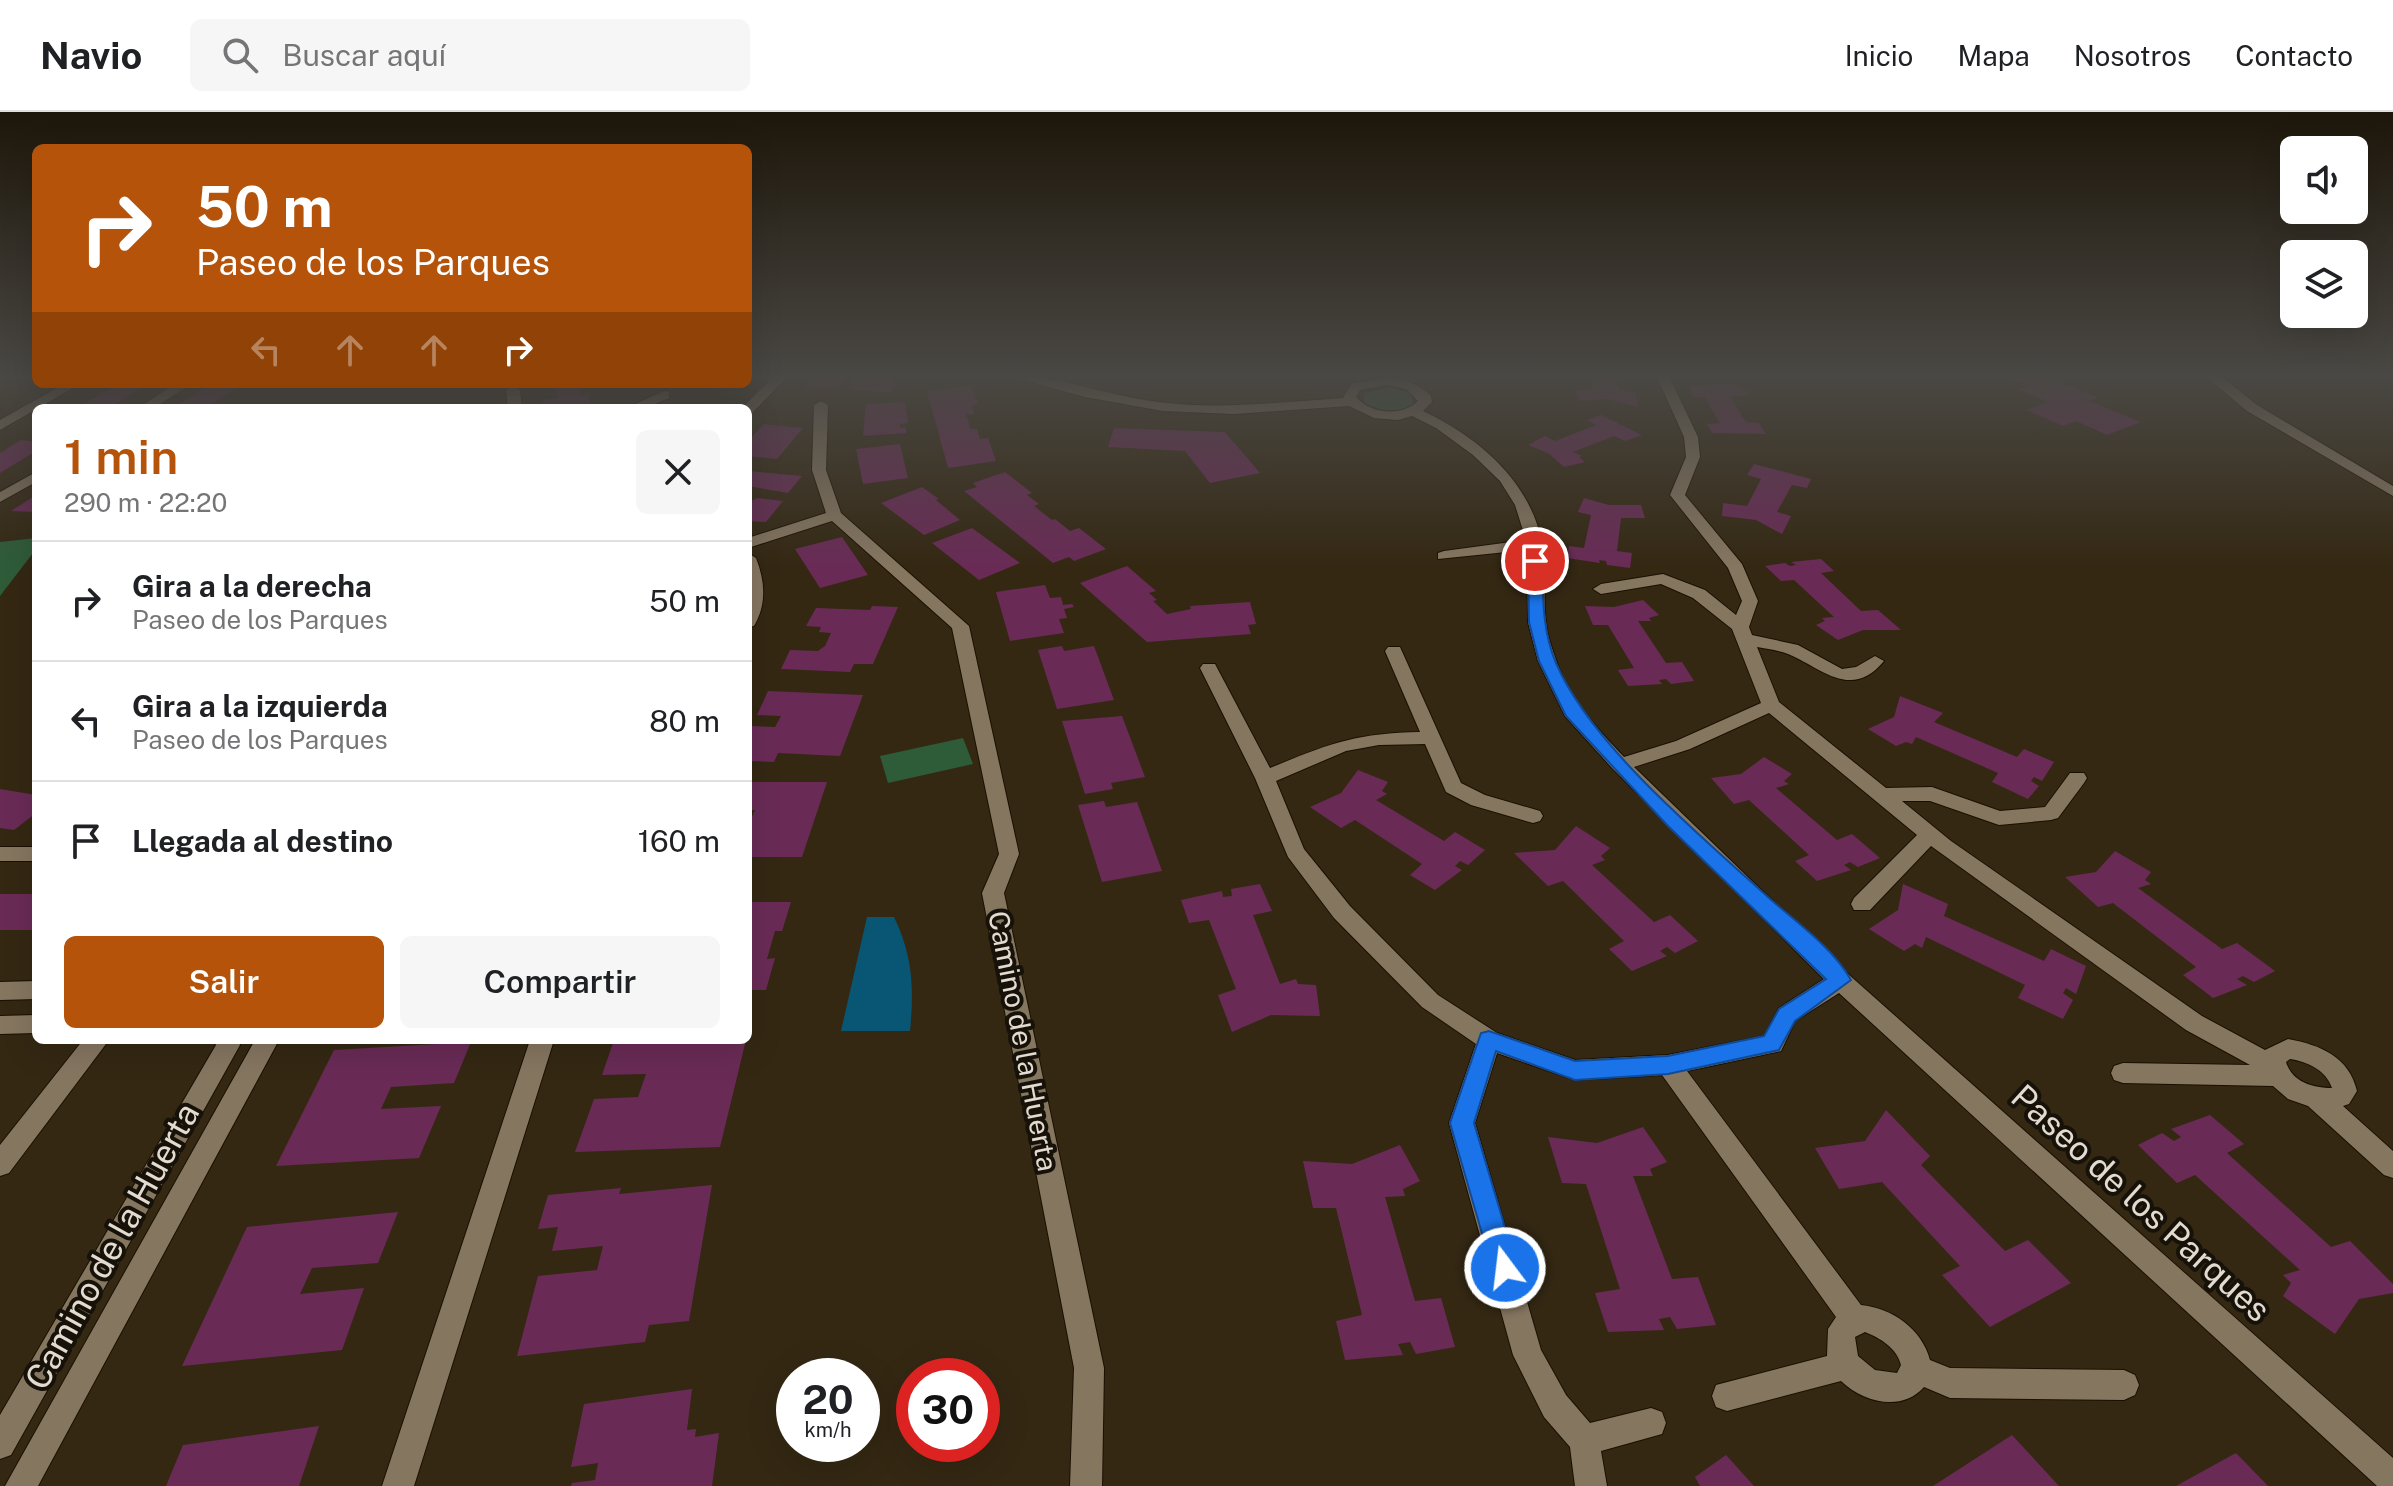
<!DOCTYPE html>
<html lang="es">
<head>
<meta charset="utf-8">
<style>
  body { margin:0; font-family:"Public Sans",sans-serif; background:#f6f6f6; color:#202124; height:100vh; display:flex; flex-direction:column; font-size:30px; white-space:nowrap }
  * { box-sizing:border-box; margin:0 }
  p { font-size:26px; color:#757577 }
  .icon { flex:none; width:44px; height:44px; fill:none; stroke:currentColor; stroke-width:2; stroke-linecap:round; stroke-linejoin:round }
  .map { position:relative; flex:1; overflow:hidden }
  .sheet { position:absolute; left:32px; top:292px; width:720px; height:640px; display:flex; flex-direction:column; background:#fff; border-radius:12px; box-shadow:0 8px 32px #0002 }
  .sheet>* { flex:none }
  .guide { position:absolute; left:32px; top:32px; width:720px; height:244px; border-radius:12px; box-shadow:0 8px 32px #0002; background:#b45309; color:#fff; overflow:hidden }
  .fabs { position:absolute; left:2280px; top:24px; display:grid; gap:16px }
  .fabs a { display:grid; place-items:center; width:88px; height:88px; border-radius:12px; background:#fff; box-shadow:0 8px 32px #0002; font-size:40px }
  .speed { position:absolute; left:776px; top:1246px; display:flex; gap:16px; font-size:40px; font-weight:700; text-align:center }
  .speed>* { display:grid; place-content:center; width:104px; height:104px; border-radius:50%; background:#fff; box-shadow:0 8px 32px #0002; line-height:1 }
  .speed small { font-size:20px; font-weight:400 }
  .speed .limit { border:12px solid #d22; background:#fff; color:#111 }
  .pin { position:absolute; display:grid; place-items:center; width:68px; height:68px; color:#fff; margin:-34px; border:4px solid #fff; border-radius:50%; box-shadow:0 2px 8px #0007 }
  .me { position:absolute; width:88px; margin:-44px; rotate:345deg; stroke-linejoin:round; filter:drop-shadow(0 0 6px #0008) }
  .turn { display:flex; align-items:center; gap:28px; height:168px; padding:0 32px; font-size:36px }
  .turn .icon { width:104px; height:104px; stroke-width:2.5 }
  .turn b { display:block; font-size:56px; line-height:68px }
  .lanes { display:flex; align-items:center; height:76px; padding:0 32px; background:#0003; justify-content:center; gap:40px; direction:ltr }
  .lanes .off { opacity:.35 }
  .round { display:grid; place-items:center; flex:none; width:84px; height:84px; border-radius:12px; background:#f6f6f6 }
  .overview { display:flex; align-items:center; justify-content:space-between; height:136px; padding:0 32px }
  h1 { font-size:48px; font-weight:600; line-height:60px; color:#b45309 }
  .button { display:flex; gap:16px; margin-top:auto; padding:16px 32px }
  .button a { flex:1; height:92px; border-radius:12px; background:#b45309; color:#fff; font-size:32px; font-weight:600; line-height:92px; text-align:center }
  .button a+a { background:#f6f6f6; color:#202124 }
  ul { padding:0; list-style:none }
  li { display:flex; align-items:center; gap:24px; height:120px; padding:0 32px; border-top:2px solid #e0e0e0 }
  li div { flex:1 }
  li b { display:block; font-size:30px }
  li em { font-style:normal }
  header { display:flex; align-items:center; gap:48px; box-sizing:border-box; height:112px; padding:0 40px; background:#fff; border-bottom:2px solid #e0e0e0 }
  header strong { font-size:38px }
  nav { display:flex; gap:44px; margin-inline-start:auto; font-size:28px }
  .search { width:560px; height:72px; background:#f6f6f6; display:flex; align-items:center; gap:20px; box-sizing:border-box; padding:0 28px; border-radius:12px; color:#757577; font-size:30px }
  .map>svg:first-child { display:block }
  .green { fill:#2e5c39 }
  .water { fill:#095574 }
  .building { fill:#692b56 }
  .lines { fill:none; stroke-linecap:round; stroke-linejoin:round }
  .minor-casing { stroke:#1b1000; stroke-width:2 }
  .minor { fill:#857660; fill-rule:evenodd }
  .route { fill:#1a73e8; stroke:#114b97; stroke-width:2 }
  .labels { text-anchor:middle; stroke-width:8; stroke-linejoin:round; paint-order:stroke }
  .street-label { font-size:28px; fill:#e3dbcf; stroke:#171209 }
  .near-street-label { font-size:34px; fill:#e3dbcf; stroke:#171209 }
</style>
</head>
<body>
<header>
<strong>Navio</strong>
<div class="search"><svg class="icon" aria-label="search" viewBox="0 0 24 24"><circle cx="10" cy="10" r="6"/><path d="M15 15l6 6"/></svg>Buscar aquí</div>
<nav><a>Inicio</a><a>Mapa</a><a>Nosotros</a><a>Contacto</a></nav>
</header>
<div class="map">
<svg width="2393" height="1374" viewBox="0 0 2393 1374">
  <rect width="100%" height="100%" fill="#342813"/>
  <path class="green" d="M1390 275 1411 281 1414 293C1398 301 1379 300 1364 290V282Z
    M36 426V437L0 484V430Z
    M963 626 973 652 888 671 880 644Z"/>
  <path class="water" d="M867 805H894C913 844 914 877 910 919H841Z"/>
  <path class="building" d="M814 262H839L847 265 837 275H803Z
    M869 262H895L889 270 898 271 890 281 848 277 857 266 865 267Z
    M1591 262H1616L1619 278 1636 281 1638 295 1607 287 1580 289 1574 279 1593 277Z
    M2002 262H2043L2098 286 2089 289 2141 310 2107 323 2076 309 2063 314 2026 298 2048 290 2019 277 2029 274Z
    M118 272H148L111 295 82 293Z
    M211 272H243L206 296H173Z
    M554 272H582L579 283 589 282 590 292 539 296 544 288 558 286Z
    M1738 272 1749 282 1730 285 1746 310 1759 311 1766 322 1712 321 1707 312 1720 311 1705 285H1693L1690 273Z
    M972 274 978 292 972 293 974 302H966L971 317H977L980 327 988 326 996 349 948 356 927 279Z
    M905 290 908 311 900 312V316L906 315V321L863 324 866 292Z
    M1601 303 1642 323 1625 329 1614 324 1573 340 1582 344 1579 345 1585 350 1564 355 1548 341 1528 333 1545 324 1555 329 1596 313 1587 308Z
    M764 312 803 316 777 347 748 344V329Z
    M1114 316 1225 320 1260 361 1210 371 1185 339 1108 335Z
    M21 328 36 330V339L0 361V341Z
    M900 332 908 366 863 372 856 337Z
    M1754 352 1811 367 1807 376 1792 373 1777 400 1791 404 1782 422 1756 408 1722 404 1723 391 1747 394 1761 367 1747 363Z
    M748 359 802 364 788 381 748 374Z
    M1005 360 1032 381 1027 383 1039 392 1034 394 1052 408 1055 407 1070 419 1079 416 1106 437 1074 449 1069 445 1053 451 964 379 977 375 973 371Z
    M922 375 939 387 936 388 960 408 924 423 881 391Z
    M36 383V400L11 399Z
    M757 386 783 389 766 410 748 409V391Z
    M1584 386 1609 393H1641L1645 406H1621L1617 439 1632 441 1630 456 1607 453 1606 449 1599 448 1600 451 1567 446 1569 434 1584 436 1591 403 1578 400Z
    M972 416 1020 451 979 468 932 431Z
    M842 425 868 463 820 476 795 437Z
    M1821 447 1834 459 1821 461 1861 499 1878 498 1901 518H1863L1838 528 1816 513 1825 509 1822 506 1834 505 1794 468 1781 469 1765 454 1785 451 1790 454 1796 453 1791 450Z
    M1127 454 1156 479 1149 481 1157 488 1153 489 1167 502 1191 497 1190 494 1250 490 1256 512 1248 513 1251 522 1147 530 1080 471Z
    M1045 473 1050 486 1061 485 1063 493 1072 492 1074 495 1064 497 1067 506 1059 507 1064 521 1010 529 996 480Z
    M1643 488 1659 503 1649 506 1651 509H1638L1666 551 1682 550 1694 569 1671 572 1666 567 1659 568 1662 572 1628 574 1618 558 1634 556 1608 513H1593L1585 494 1614 495Z
    M872 494 898 495 873 552H854L850 560 781 557 790 538 818 539 825 534 831 521 819 520 821 515 806 514 816 496 870 498Z
    M1062 534 1064 539 1094 534 1114 588 1057 597 1038 538Z
    M768 579 863 583 840 644 778 641 774 650 748 649 751 614 775 615 781 604 757 603Z
    M1900 584 1943 601 1934 610 2017 645 2024 637 2054 650 2042 669 2034 665 2031 669 2039 674 2028 687 1992 670 1998 661 1916 625 1912 632 1906 630 1896 634 1868 617 1894 605Z
    M1122 604 1145 665 1111 671 1113 677 1085 682 1062 609Z
    M1764 645 1792 662 1784 669 1789 672 1776 676 1837 728 1852 722 1880 746 1858 755 1850 750 1844 753 1851 758 1817 769 1795 749 1809 743 1749 688 1734 692 1711 666 1741 662Z
    M1358 658 1388 670 1382 679 1387 682 1376 688 1444 729 1455 720 1485 738 1468 753 1460 749 1455 754 1462 758 1435 778 1410 763 1422 752 1355 708 1341 716 1310 695 1341 681Z
    M748 670H827L802 745H748V714L755 698H748Z
    M0 677 36 683V701L14 718 0 716Z
    M1104 689 1106 695 1137 690 1162 759 1102 770 1078 693Z
    M1576 714 1610 736 1601 744 1605 748 1592 753 1654 810 1670 803 1698 829 1675 841 1667 835 1660 839 1667 844 1632 859 1609 837 1624 829 1563 769 1548 774 1514 741 1555 738Z
    M2115 739 2151 760 2145 768 2151 772 2138 776 2222 837 2237 831 2275 859 2254 870 2243 864 2237 867 2247 873 2213 886 2183 863 2196 855 2113 791 2098 795 2065 765 2096 760Z
    M1260 772 1272 799 1253 803 1280 872 1296 867 1298 872 1316 873 1320 904 1271 903 1232 920 1218 883 1236 877 1209 808 1189 811 1181 788 1222 779 1223 785 1232 784 1231 777Z
    M1903 772 1948 792 1944 804 2044 849 2051 837 2086 854 2076 882 2066 876 2063 881 2073 888 2063 907 2018 886 2025 873 1926 825 1922 836 1915 832 1904 839 1869 817 1898 798Z
    M0 782H36V818H0Z
    M748 790H791L782 819H775L767 847 775 846 766 878H748Z
    M614 928H746L720 1035 575 1040 594 987 638 985 646 962 602 963Z
    M471 930 454 971 391 975 381 997 441 994 419 1046 276 1054 334 938Z
    M1886 998 1930 1044 1921 1053 2005 1139 2028 1128 2071 1171 1990 1215 1942 1163 1960 1154 1882 1070 1839 1077 1815 1036 1865 1029Z
    M2210 1003 2244 1032 2227 1041 2331 1135 2350 1129 2393 1172V1181L2359 1187 2335 1222 2283 1184 2291 1171 2283 1163 2300 1158 2195 1063 2177 1071 2138 1033 2162 1021 2174 1029 2181 1025 2171 1017Z
    M1643 1015 1667 1050 1650 1057 1653 1064H1633L1672 1167 1698 1165 1716 1213 1677 1217 1670 1205 1659 1207 1664 1218 1608 1220 1595 1181 1620 1177 1586 1072 1562 1071 1548 1025 1597 1031Z
    M1400 1033 1420 1069 1403 1077 1405 1084 1385 1085 1415 1189 1441 1186 1455 1235 1416 1242 1410 1230 1398 1232 1403 1243 1345 1248 1336 1209 1362 1203 1336 1096H1313L1303 1049 1352 1052Z
    M712 1073 689 1209 649 1213 645 1230 517 1244 538 1164 597 1158 603 1134 552 1139 558 1115 538 1117 548 1083 621 1076 619 1082Z
    M398 1100 378 1151 312 1156 300 1182 364 1176 342 1238 182 1254 247 1115Z
    M692 1277 687 1318 696 1317 695 1325 719 1321 712 1374H571L572 1371 595 1368 598 1351 571 1355 584 1292Z
    M319 1314 299 1374H166L183 1333Z
    M2012 1323 2059 1374H1933Z
    M2236 1341 2268 1374H2176Z
    M1726 1343 1754 1374H1700L1695 1365Z"/>
  <g class="lines">
    <g class="minor-casing">
      <path id="minor" d="M776 262H790L753 300 748 301V296H742Z
        M1001 262C1052 262 1107 284 1158 290 1220 298 1281 290 1343 286L1351 272C1380 266 1408 261 1431 284L1432 290 1423 299C1478 325 1529 368 1542 430 1548 456 1542 484 1546 510 1547 522 1551 534 1555 545 1567 586 1596 615 1624 645L1676 629 1761 591 1732 517 1693 486 1661 472 1601 482 1593 477 1601 472 1663 462 1705 478 1736 503 1742 489 1728 456 1670 383 1686 345 1684 325 1657 265 1668 262 1698 325 1700 345 1685 383 1742 452 1758 489 1749 515 1752 523 1798 533 1842 557 1856 555 1875 544 1884 549C1851 589 1822 556 1788 542 1778 538 1767 537 1757 535L1779 590 1886 676 1932 675 2000 699 2045 695 2070 661H2084L2087 666 2084 671 2058 706 2051 708 1999 713 1930 689H1902L1951 729 2202 904 2265 938 2288 927C2321 933 2349 945 2357 979L2349 992 2343 994 2393 1039V1066L2384 1063 2308 994 2288 987 2273 974 2123 971 2114 968 2111 961 2114 954 2123 951 2250 953 2186 918 1931 734 1870 798H1854L1851 792 1854 786 1917 723 1769 601 1690 637 1634 655 1848 862 2393 1346V1374H2377L1839 881 1795 909 1781 939 1687 959 1861 1193C1892 1196 1922 1217 1930 1248L1950 1256 2124 1258 2135 1263 2139 1273 2135 1283 2124 1288 1950 1286 1924 1275C1902 1300 1864 1291 1841 1269L1727 1299 1716 1295 1712 1284 1716 1273 1827 1244 1828 1217 1836 1205 1662 963 1575 968 1497 941 1475 1011 1541 1238 1566 1283 1590 1311 1651 1296 1662 1300 1666 1311 1662 1322 1601 1339 1607 1374H1575L1570 1335 1544 1305 1513 1243 1449 1011 1476 932 1422 895 1334 806 1288 745 1255 666 1200 556 1203 552H1215L1270 656C1328 632 1356 621 1420 620L1385 539 1388 535H1400L1461 671 1485 683 1540 699 1543 704 1540 709 1533 711 1471 693 1446 680 1425 632 1379 633 1346 639 1276 669 1304 737 1350 794 1438 883 1497 921 1575 948 1668 943 1764 924 1779 896 1824 867 1613 657 1565 604 1538 549 1528 510 1527 438 1438 447V441L1444 439 1526 428 1515 393 1500 369 1473 343 1436 316 1412 304 1398 308 1374 306 1349 294 1234 302 1163 299 1085 285ZM1386 273 1406 277 1418 289C1401 305 1371 302 1356 285L1360 278ZM2290 947C2308 950 2326 958 2332 976 2313 976 2292 970 2286 950ZM1865 1220C1880 1226 1897 1236 1901 1253L1897 1261 1875 1258 1858 1244 1855 1225Z
        M2203 262H2218L2257 293 2393 374V384L2247 299Z
        M64 272H80L0 318V308Z
        M175 272H191L154 296H138Z
        M513 274 520 278 522 296H508L506 278Z
        M664 279 669 280V286L645 296H626Z
        M821 289 828 293 826 358 841 401 969 514 1019 742 1004 781 1104 1256 1102 1374H1070L1074 1256 982 781 999 742 952 516 832 409 748 436V426L826 401 812 358 814 293Z
        M36 360V370L0 390V380Z
        M748 441 756 446C765 469 767 492 754 514L748 515Z
        M0 735H36V749H0Z
        M36 869V887L0 888V870Z
        M36 903V921L0 922V904Z
        M83 928H109L9 1061 0 1064V1033Z
        M214 928H238L240 933 11 1343 0 1347V1303L216 933Z
        M255 928H279L38 1374H5Z
        M530 928H554L414 1374H382Z"/>
    </g>
    <use href="#minor" class="minor"/>
  </g>
  <linearGradient id="sky" x2="0" y2="1"><stop stop-color="#1d160a"/><stop offset="0.58" stop-color="#4a4844"/><stop offset="1" stop-color="#4a4844" stop-opacity="0"/></linearGradient>
  <rect width="2393" height="455" fill="url(#sky)"/>
  <path class="route" d="M1535 444 1542 449C1543 483 1542 519 1556 551 1591 633 1702 725 1769 786 1796 810 1833 836 1851 868L1795 909 1779 938 1668 962 1575 968 1496 939 1474 1011 1517 1156 1514 1164 1505 1168 1496 1164 1492 1156 1450 1011 1481 921 1489 919 1575 949 1668 944 1764 924 1779 897 1826 867 1668 714 1566 604 1539 549 1529 510 1528 449Z"/>
  <g class="labels">
    <g class="street-label">
      <text transform="translate(1023 929) rotate(79)" y="10">Camino de la Huerta</text>
    </g>
    <g class="near-street-label">
      <text transform="translate(2141 1091) rotate(42)" y="12">Paseo de los Parques</text>
      <text transform="translate(112 1134) rotate(-61)" y="12">Camino de la Huerta</text>
    </g>
  </g>
</svg>
<div class="fabs">
<a><svg class="icon" aria-label="sound" viewBox="0 0 24 24"><path d="M4 9h4l5-4v14l-5-4H4zM17 9q2 3 0 6"/></svg></a>
<a><svg class="icon" aria-label="layers" viewBox="0 0 24 24"><path d="M12 4l9 5-9 5-9-5zM3 14l9 5 9-5"/></svg></a>
</div>
<div class="speed"><div>20<small>km/h</small></div><div class="limit">30</div></div>
<div class="pin" style="left:1535px;top:449px;background:#d93025"><svg class="icon" aria-label="arrive" viewBox="0 0 24 24"><path d="M6 21V4h12l-3 4 3 4H6"/></svg></div>
<svg class="me" style="left:1505px;top:1156px" viewBox="-20 -20 40 40"><circle r="17" fill="#1a73e8" stroke="#fff" stroke-width="3"/><path d="M0-11L8 9 0 5-8 9z" fill="#fff"/></svg>
<div class="guide">
<div class="turn"><svg class="icon" aria-label="right" viewBox="0 0 24 24"><path d="M7 20v-9h11M14 6l5 5-5 5"/></svg><div><b>50 m</b>Paseo de los Parques</div></div>
<div class="lanes"><svg class="icon off" aria-label="left" viewBox="0 0 24 24"><path d="M17 20v-9H6M10 6l-5 5 5 5"/></svg><svg class="icon off" aria-label="ahead" viewBox="0 0 24 24"><path d="M12 20V5M6 11l6-6 6 6"/></svg><svg class="icon off" aria-label="ahead" viewBox="0 0 24 24"><path d="M12 20V5M6 11l6-6 6 6"/></svg><svg class="icon" aria-label="right" viewBox="0 0 24 24"><path d="M7 20v-9h11M14 6l5 5-5 5"/></svg></div>
</div>
<section class="sheet">
<div class="overview"><div><h1>1 min</h1><p>290 m · 22:20</p></div><a class="round"><svg class="icon" aria-label="close" viewBox="0 0 24 24"><path d="M6 6l12 12M18 6L6 18"/></svg></a></div>
<ul>
<li><svg class="icon" aria-label="right" viewBox="0 0 24 24"><path d="M7 20v-9h11M14 6l5 5-5 5"/></svg><div><b>Gira a la derecha</b><p>Paseo de los Parques</p></div><em>50 m</em></li>
<li><svg class="icon" aria-label="left" viewBox="0 0 24 24"><path d="M17 20v-9H6M10 6l-5 5 5 5"/></svg><div><b>Gira a la izquierda</b><p>Paseo de los Parques</p></div><em>80 m</em></li>
<li><svg class="icon" aria-label="arrive" viewBox="0 0 24 24"><path d="M6 21V4h12l-3 4 3 4H6"/></svg><div><b>Llegada al destino</b></div><em>160 m</em></li>
</ul>
<div class="button"><a>Salir</a><a>Compartir</a></div>
</section>
</div>
</body>
</html>
